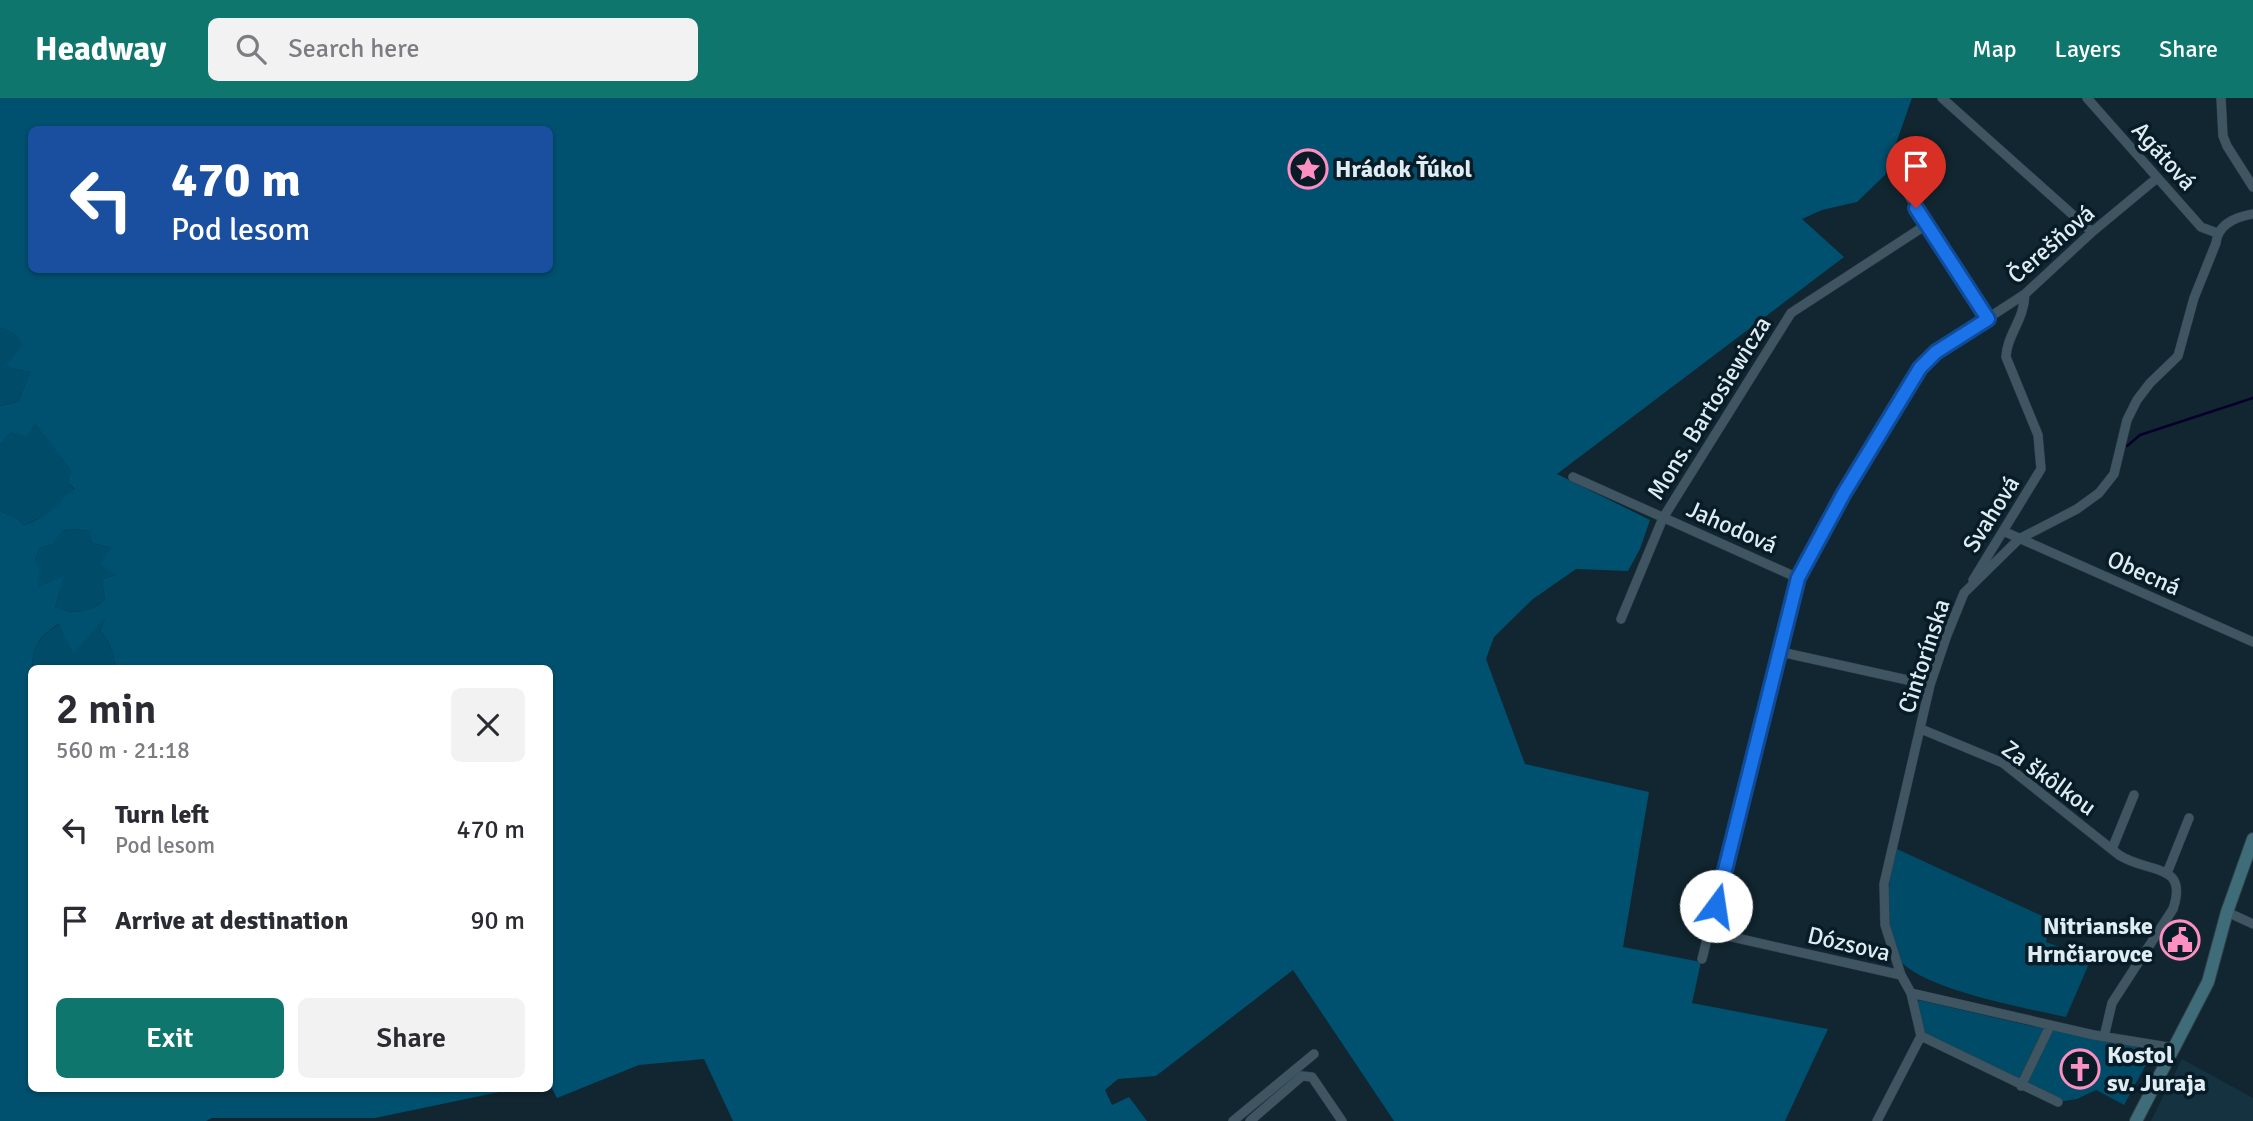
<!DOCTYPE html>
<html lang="en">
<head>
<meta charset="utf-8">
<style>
  body { margin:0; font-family:Signika,sans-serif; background:#f2f2f3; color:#2b2b33; height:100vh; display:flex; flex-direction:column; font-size:26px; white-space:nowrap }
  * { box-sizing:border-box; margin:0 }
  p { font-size:23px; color:#7c7c81 }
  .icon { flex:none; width:38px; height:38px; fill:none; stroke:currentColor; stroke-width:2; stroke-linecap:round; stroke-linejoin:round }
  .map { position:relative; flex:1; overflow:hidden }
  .sheet { position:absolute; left:28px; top:567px; width:525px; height:427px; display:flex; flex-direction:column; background:#fff; border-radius:10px; box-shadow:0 2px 5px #0004 }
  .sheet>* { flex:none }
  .guide { position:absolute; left:28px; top:28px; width:525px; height:147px; border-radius:10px; box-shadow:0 2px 5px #0004; background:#1a4fa0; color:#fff; overflow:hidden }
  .pin { position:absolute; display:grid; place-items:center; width:60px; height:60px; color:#fff; margin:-72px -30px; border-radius:50% 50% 50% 0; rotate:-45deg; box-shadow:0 0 7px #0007 }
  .pin .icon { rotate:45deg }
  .me { position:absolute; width:77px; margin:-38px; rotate:14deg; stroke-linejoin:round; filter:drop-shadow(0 0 5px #0008) }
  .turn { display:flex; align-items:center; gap:24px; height:147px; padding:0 28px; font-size:32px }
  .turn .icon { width:91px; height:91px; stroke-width:2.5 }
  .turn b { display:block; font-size:49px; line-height:60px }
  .round { display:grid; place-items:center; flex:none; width:74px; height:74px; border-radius:10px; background:#f2f2f3 }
  .head { display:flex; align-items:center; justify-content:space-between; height:119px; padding:0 28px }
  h1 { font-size:42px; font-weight:600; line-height:52px }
  .action { display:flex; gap:14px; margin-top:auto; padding:14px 28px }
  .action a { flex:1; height:80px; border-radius:10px; background:#0f766e; color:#fff; font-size:28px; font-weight:600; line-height:80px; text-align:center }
  .action a+a { background:#f2f2f3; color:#2b2b33 }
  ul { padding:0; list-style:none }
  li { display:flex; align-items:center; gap:21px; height:91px; padding:0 28px }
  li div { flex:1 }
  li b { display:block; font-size:26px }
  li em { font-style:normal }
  header { display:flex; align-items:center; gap:42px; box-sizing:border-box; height:98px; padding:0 35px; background:#0f766e; color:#fff }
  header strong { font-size:33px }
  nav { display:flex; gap:38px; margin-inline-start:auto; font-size:24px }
  .search { width:490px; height:63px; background:#f2f2f3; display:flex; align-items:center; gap:18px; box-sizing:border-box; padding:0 24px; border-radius:10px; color:#7c7c81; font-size:26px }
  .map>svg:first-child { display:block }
  .built { fill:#153240 }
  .green { fill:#004b68 }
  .forest { fill:#00506f; fill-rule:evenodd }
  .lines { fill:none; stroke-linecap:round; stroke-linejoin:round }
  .stream { stroke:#07002a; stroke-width:2.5 }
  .street-casing { stroke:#313f48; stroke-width:10 }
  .secondary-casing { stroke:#313f48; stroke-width:14 }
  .street { stroke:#3f5561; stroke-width:9 }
  .secondary { stroke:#3e6c79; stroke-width:12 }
  .route-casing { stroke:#114b97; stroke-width:18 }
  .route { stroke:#1a73e8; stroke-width:12 }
  .labels { text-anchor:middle; stroke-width:7; stroke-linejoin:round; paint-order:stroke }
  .street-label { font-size:24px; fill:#dfecf3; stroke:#071c26 }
  .poi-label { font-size:24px; font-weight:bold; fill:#dfecf3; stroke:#071c26; text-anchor:start }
</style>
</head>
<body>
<header>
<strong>Headway</strong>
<div class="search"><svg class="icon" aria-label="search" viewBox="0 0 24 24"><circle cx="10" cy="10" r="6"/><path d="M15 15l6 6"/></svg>Search here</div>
<nav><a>Map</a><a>Layers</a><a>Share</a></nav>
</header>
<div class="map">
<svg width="2253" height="1023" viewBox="0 0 2253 1023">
  <rect width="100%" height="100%" fill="#112630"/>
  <path class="built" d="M2182 961 2253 1000V1023H2151Z"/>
  <path class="green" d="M2 230 14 236 24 247 6 269 30 274 18 304 0 308V231Z
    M35 324 71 373 68 385 75 392C66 397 62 404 54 411 46 419 34 422 24 427L18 421 0 413V347L11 334Z
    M75 431 89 433 92 445 111 450 117 477 102 481 105 502C88 515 74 517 55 509L63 479 37 489 35 462 40 450 53 446 62 433Z
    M108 516 100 533C111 545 114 554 115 570L32 569C33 548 41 536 60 526L73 554Z
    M1897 751 2051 822 2046 844 2091 861 2066 919C2026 910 1924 892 1898 861 1886 847 1887 801 1890 782 1891 772 1895 761 1897 751Z
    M1919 902 2027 927 2154 952 2124 1007 2096 992 2077 1001 2058 1004 1926 941 1916 907Z"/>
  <path class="forest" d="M0 0H1912L1885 77 1857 104 1822 112 1802 121 1844 159 1557 376 1650 422 1640 451 1628 473 1576 471 1533 501 1494 539 1486 561 1525 666 1649 694 1623 849 1701 864 1692 905 1828 931 1785 1023H1394L1293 872 1156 978 1118 981 1105 992 1112 1007 1129 999 1147 1023H733L704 961 639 967 557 1000 550 987V570H115C114 554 111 545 100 533L106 519 73 555 59 526C41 536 33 548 32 569L42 570H32V990L513 991 375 1020H212L206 1023H0V413L18 421 24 427C34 423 44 419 52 412 61 405 63 398 75 391L68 385 71 373 35 325 26 338 11 334 0 347V308L18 304 30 274 5 269 23 247 14 236 2 230 0 231ZM32 32H550V172H32ZM75 431 89 433 92 445 111 450 101 466 116 477 102 481 105 502C88 515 74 517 55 509L64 478 37 489 40 470 35 462 40 450 53 446 62 433Z"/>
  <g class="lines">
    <path class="stream" d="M2127 348 2140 337 2253 300"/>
    <g class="street-casing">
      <path id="street" d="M1942 0 2092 134
        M2087 0 2201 129 2217 135
        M2221 0 2223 38 2227 48 2253 89
        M1896 75 1926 127 1988 221
        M1573 379 1798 480
        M2003 433 2253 544
        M1973 482 2041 371 2038 337 2006 259C2007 236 2024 223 2025 196
        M1621 521 1663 420 1791 215 1926 127
        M1781 554 1930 587
        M1921 631 2003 665 2119 757C2148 776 2189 764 2173 811L2112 905 2104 939
        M2112 751 2134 697
        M2167 775 2189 720
        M2227 814 2253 826
        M1710 834 1901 877
        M1702 861 1798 480 1844 395 1920 270 1936 254 2025 196 2092 134 2157 80
        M1921 938 2058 1004
        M2174 950 2094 937 1911 895 1901 877 1885 827 1884 786 1930 587 1947 537 1964 495 2019 441 2077 411 2099 395 2114 376 2127 322 2137 302 2150 285 2178 258 2194 200 2216 145C2218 126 2235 119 2253 116
        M2021 988 2050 928
        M1233 1023 1314 956
        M1250 1023 1302 978 1312 979 1342 1023
        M1877 1023 1921 938 1911 895"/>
    </g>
    <g class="secondary-casing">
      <path id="secondary" d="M2136 1023 2208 884 2227 814 2253 741"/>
    </g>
    <use href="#street" class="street"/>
    <use href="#secondary" class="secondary"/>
  </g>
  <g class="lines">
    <g class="route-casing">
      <path id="route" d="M1716 808 1798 480 1844 395 1920 270 1936 254 1988 221 1916 110"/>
    </g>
    <use href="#route" class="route"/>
  </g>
  <defs>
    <g id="sight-ring" transform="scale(2.0125)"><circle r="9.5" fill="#071c26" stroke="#fd8fc1" stroke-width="1.5"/><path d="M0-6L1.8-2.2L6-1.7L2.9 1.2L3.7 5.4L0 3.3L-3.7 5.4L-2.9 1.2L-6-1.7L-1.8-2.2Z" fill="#fd8fc1"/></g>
    <g id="civic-ring" transform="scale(2.0125)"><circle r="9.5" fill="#071c26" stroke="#fd8fc1" stroke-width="1.5"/><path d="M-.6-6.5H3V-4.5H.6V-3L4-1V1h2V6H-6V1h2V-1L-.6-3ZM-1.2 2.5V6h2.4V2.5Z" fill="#fd8fc1"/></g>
    <g id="church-ring" transform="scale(2.0125)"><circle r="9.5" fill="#071c26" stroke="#fd8fc1" stroke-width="1.5"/><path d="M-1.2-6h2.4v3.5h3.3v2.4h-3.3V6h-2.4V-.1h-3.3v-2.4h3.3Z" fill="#fd8fc1"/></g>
  </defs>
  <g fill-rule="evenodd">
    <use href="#sight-ring" x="1308" y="71"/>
    <use href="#civic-ring" x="2180" y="842"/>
    <use href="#church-ring" x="2080" y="971"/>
  </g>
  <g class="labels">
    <g class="street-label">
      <text transform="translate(2164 58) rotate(48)" y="8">Agátová</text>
      <text transform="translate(2051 146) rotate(-41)" y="8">Čerešňová</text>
      <text transform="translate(1709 310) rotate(-58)" y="8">Mons. Bartosiewicza</text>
      <text transform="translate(1991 416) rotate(-58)" y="8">Svahová</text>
      <text transform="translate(1732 429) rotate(24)" y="8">Jahodová</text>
      <text transform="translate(2144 475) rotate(24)" y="8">Obecná</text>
      <text transform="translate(1924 558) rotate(-72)" y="8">Cintorínska</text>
      <text transform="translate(2049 680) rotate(36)" y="8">Za škôlkou</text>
      <text transform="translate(1849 846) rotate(13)" y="8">Dózsova</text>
    </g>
    <g class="poi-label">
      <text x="1335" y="79">Hrádok Ťúkol</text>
      <text x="2153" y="836" text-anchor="end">Nitrianske<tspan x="2153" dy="28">Hrnčiarovce</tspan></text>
      <text x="2107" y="965">Kostol<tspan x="2107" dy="28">sv. Juraja</tspan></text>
    </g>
  </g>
</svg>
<div class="pin" style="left:1916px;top:110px;background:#d93025"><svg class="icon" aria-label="arrive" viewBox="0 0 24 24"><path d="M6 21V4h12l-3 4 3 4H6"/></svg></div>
<svg class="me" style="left:1716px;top:808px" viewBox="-20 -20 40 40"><circle r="19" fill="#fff"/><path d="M0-13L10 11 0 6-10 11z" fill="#1a73e8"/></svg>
<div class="guide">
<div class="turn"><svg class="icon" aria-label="left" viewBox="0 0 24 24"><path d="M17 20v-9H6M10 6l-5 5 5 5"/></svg><div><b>470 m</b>Pod lesom</div></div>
</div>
<section class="sheet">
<div class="head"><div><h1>2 min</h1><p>560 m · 21:18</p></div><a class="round"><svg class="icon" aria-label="close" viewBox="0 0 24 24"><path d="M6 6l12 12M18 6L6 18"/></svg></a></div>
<ul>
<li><svg class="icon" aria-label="left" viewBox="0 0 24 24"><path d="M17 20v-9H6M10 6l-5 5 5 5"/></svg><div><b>Turn left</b><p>Pod lesom</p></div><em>470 m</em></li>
<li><svg class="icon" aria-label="arrive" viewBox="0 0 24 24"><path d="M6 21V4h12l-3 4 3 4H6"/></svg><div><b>Arrive at destination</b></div><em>90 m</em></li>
</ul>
<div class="action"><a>Exit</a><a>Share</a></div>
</section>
</div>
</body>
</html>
